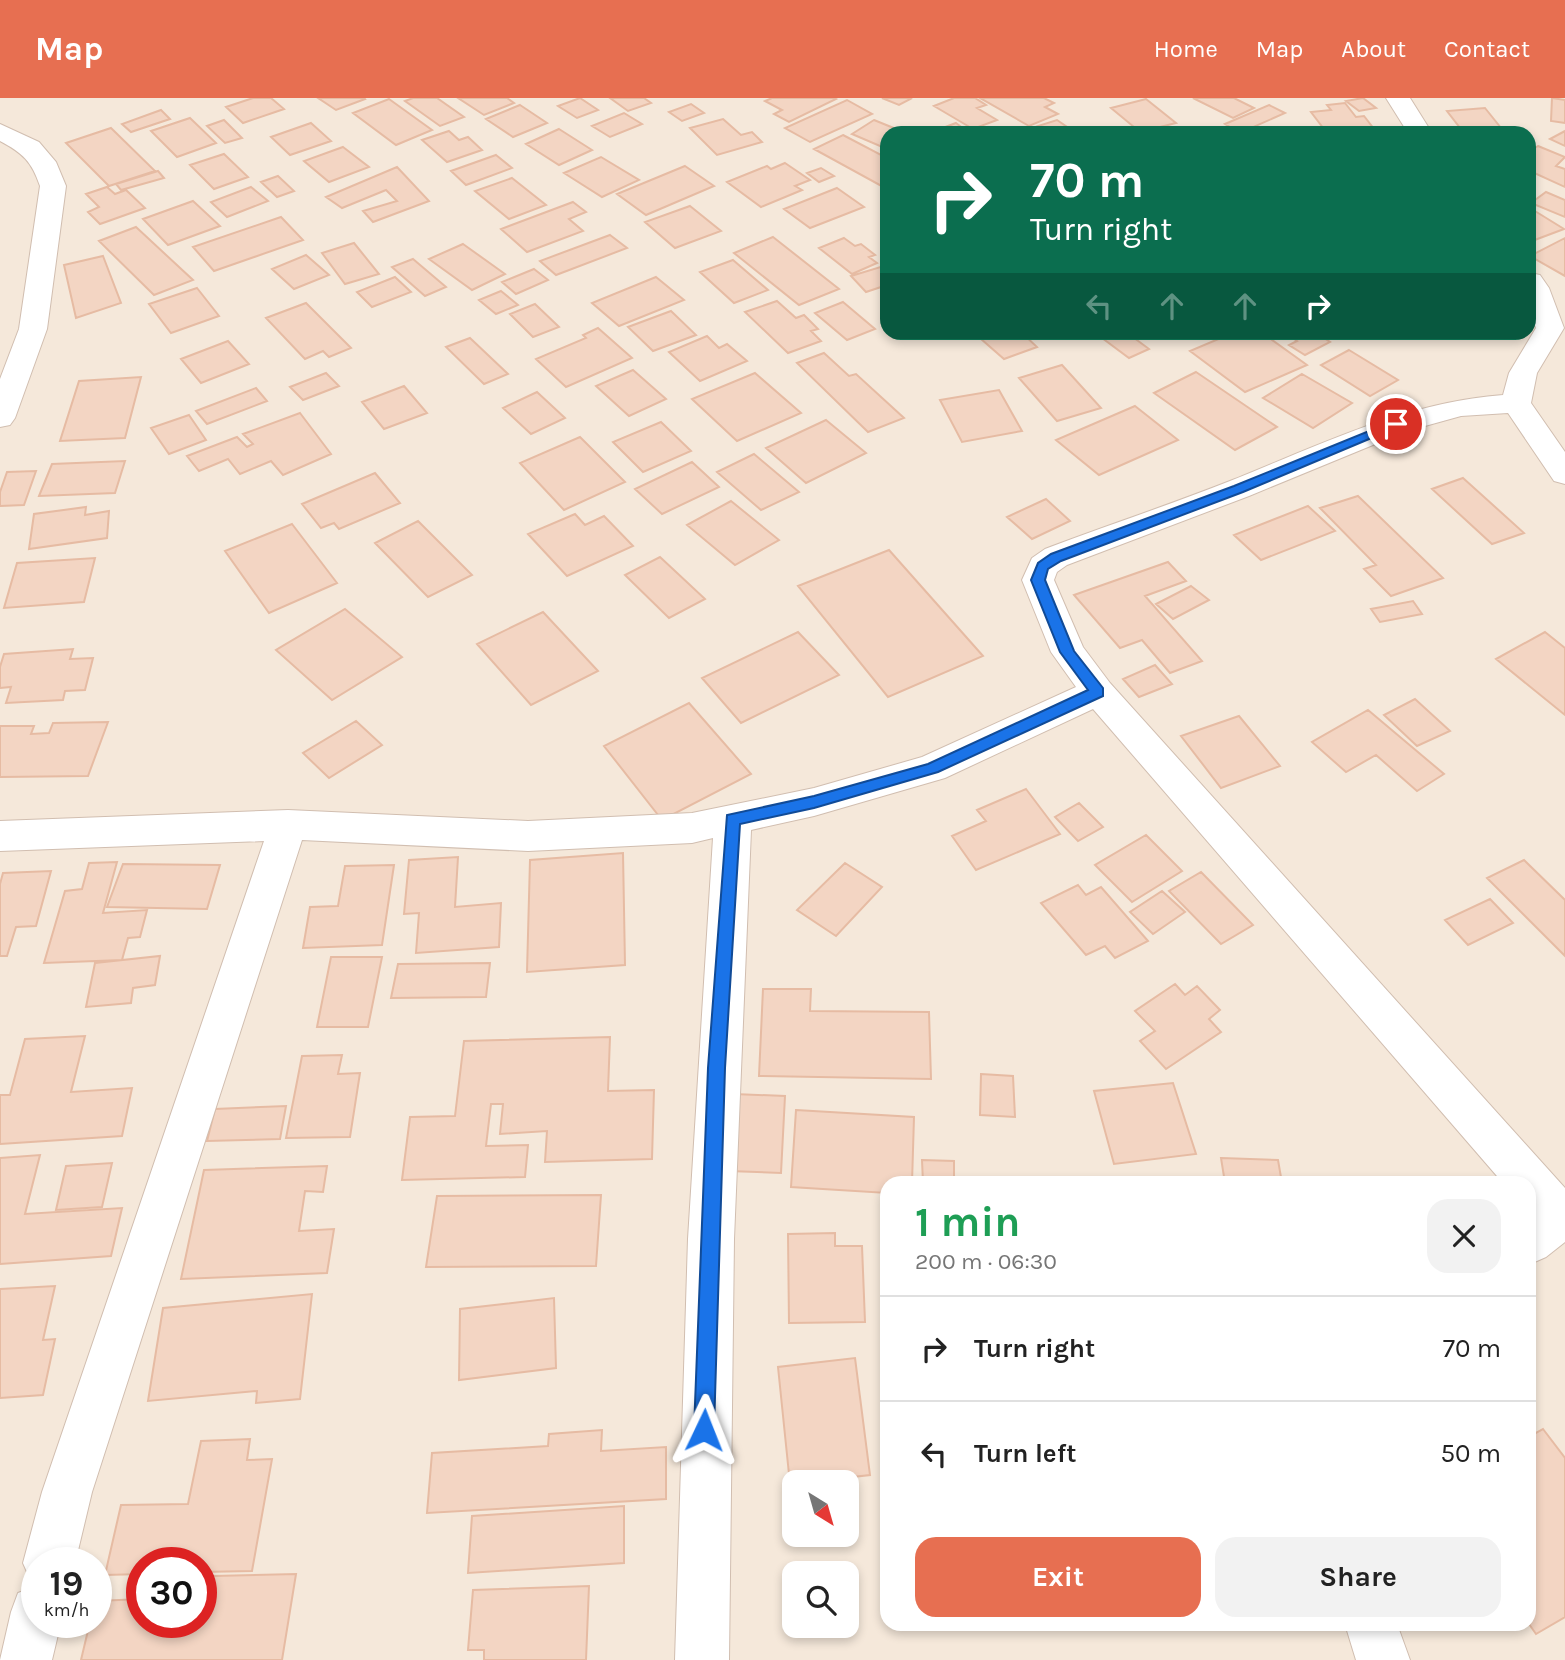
<!DOCTYPE html>
<html lang="en">
<head>
<meta charset="utf-8">
<style>
  body { margin:0; font-family:Karla,sans-serif; background:#f2f2f2; color:#222; height:100vh; display:flex; flex-direction:column; font-size:26px; white-space:nowrap }
  * { box-sizing:border-box; margin:0 }
  p { font-size:23px; color:#767676 }
  .icon { flex:none; width:38px; height:38px; fill:none; stroke:currentColor; stroke-width:2; stroke-linecap:round; stroke-linejoin:round }
  .map { position:relative; flex:1; overflow:hidden }
  .drawer { position:absolute; left:880px; top:1078px; width:656px; height:455px; display:flex; flex-direction:column; background:#fff; border-radius:21px; box-shadow:0 4px 10px #0003 }
  .drawer>* { flex:none }
  .banner { position:absolute; left:880px; top:28px; width:656px; height:214px; border-radius:21px; box-shadow:0 4px 10px #0003; background:#0b6e4f; color:#fff; overflow:hidden }
  .needle { width:46px; rotate:143deg }
  .buttons { position:absolute; left:782px; top:1372px; display:grid; gap:14px }
  .buttons a { display:grid; place-items:center; width:77px; height:77px; border-radius:14px; background:#fff; box-shadow:0 4px 10px #0003; font-size:35px }
  .speed { position:absolute; left:21px; top:1449px; display:flex; gap:14px; font-size:35px; font-weight:700; text-align:center }
  .speed>* { display:grid; place-content:center; width:91px; height:91px; border-radius:50%; background:#fff; box-shadow:0 4px 10px #0003; line-height:1 }
  .speed small { font-size:18px; font-weight:400 }
  .speed .limit { border:10px solid #d22; background:#fff; color:#111 }
  .pin { position:absolute; display:grid; place-items:center; width:60px; height:60px; color:#fff; margin:-30px; border:4px solid #fff; border-radius:50%; box-shadow:0 2px 7px #0007 }
  .me { position:absolute; width:77px; margin:-38px; rotate:2deg; stroke-linejoin:round; filter:drop-shadow(0 0 5px #0008) }
  .turn { display:flex; align-items:center; gap:24px; height:147px; padding:0 35px; font-size:32px }
  .turn .icon { width:91px; height:91px; stroke-width:2.5 }
  .turn b { display:block; font-size:49px; line-height:60px }
  .lanes { display:flex; align-items:center; height:66px; padding:0 35px; background:#0003; justify-content:center; gap:35px; direction:ltr }
  .lanes .off { opacity:.35 }
  .round { display:grid; place-items:center; flex:none; width:74px; height:74px; border-radius:21px; background:#f2f2f2 }
  .headline { display:flex; align-items:center; justify-content:space-between; height:119px; padding:0 35px }
  h1 { font-size:42px; font-weight:700; line-height:52px; color:#1e9e55 }
  .action { display:flex; gap:14px; margin-top:auto; padding:14px 35px }
  .action a { flex:1; height:80px; border-radius:21px; background:#e76f51; color:#fff; font-size:28px; font-weight:700; line-height:80px; text-align:center }
  .action a+a { background:#f2f2f2; color:#222 }
  ul { padding:0; list-style:none }
  li { display:flex; align-items:center; gap:21px; height:105px; padding:0 35px; border-top:2px solid #e0e0e0 }
  li div { flex:1 }
  li b { display:block; font-size:26px }
  li em { font-style:normal }
  header { display:flex; align-items:center; gap:42px; box-sizing:border-box; height:98px; padding:0 35px; background:#e76f51; color:#fff }
  header strong { font-size:33px }
  nav { display:flex; gap:38px; margin-inline-start:auto; font-size:24px }
  .map>svg:first-child { display:block }
  .residential { fill:#f5e8da; fill-rule:evenodd }
  .building { fill:#f3d5c3; stroke:#e6bba3; stroke-width:2 }
  .lines { fill:none; stroke-linecap:round; stroke-linejoin:round }
  .minor-casing { stroke:#d1beb0; stroke-width:2 }
  .minor { fill:#fff; fill-rule:evenodd }
  .route { fill:#1a73e8; stroke:#114b97; stroke-width:2 }
</style>
</head>
<body>
<header>
<strong>Map</strong>
<nav><a>Home</a><a>Map</a><a>About</a><a>Contact</a></nav>
</header>
<div class="map">
<svg width="1565" height="1562" viewBox="0 0 1565 1562">
  <rect width="100%" height="100%" fill="#fdf6ec"/>
  <path class="residential" d="M0 0H1565V1562H0ZM887 35H1530V234H887ZM887 1085H1530V1526H887ZM794 1384H847V1437H794ZM37 1465H96V1524H37ZM142 1465H201V1524H142ZM794 1475H847V1528H794Z"/>
  <path class="building" d="M253 0H271L284 11 243 25 226 9Z
    M318 0H364L365 1 336 12Z
    M413 0H437L464 19 440 28 405 3Z
    M458 0H507L514 5 484 17Z
    M580 0 598 12 577 20 558 8Z
    M610 0H644L651 5 628 13Z
    M772 0H834L836 1 789 24 774 16 782 12 765 3Z
    M882 0H912L899 7Z
    M954 0H975L986 7 977 10 997 22 973 31 934 8Z
    M980 0H1044L1054 5 1045 9 1058 16 1029 28Z
    M1193 0H1234L1254 10 1233 20Z
    M1363 0 1376 10 1359 13 1346 3Z
    M1552 0 1565 2V25L1551 23Z
    M389 1 432 32 396 47 353 15Z
    M1146 1 1176 25 1140 34 1111 10Z
    M847 2 872 16 810 44 785 30Z
    M1345 5 1356 19 1364 18 1374 31 1327 35 1311 14 1331 12 1327 7Z
    M691 6 704 15 682 23 669 14Z
    M520 7 547 25 513 39 486 21Z
    M1269 7 1285 15 1240 35 1225 26Z
    M1485 10 1505 35H1464L1447 13Z
    M161 12 170 21 131 34 122 26Z
    M624 15 642 26 610 39 592 28Z
    M190 20 216 45 177 59 151 33Z
    M723 21 741 37 752 34 762 44 717 57 690 30Z
    M224 22 242 40 225 45 207 28Z
    M874 22 906 35H887V51L852 36Z
    M1057 22 1076 35H1049L1038 28Z
    M311 25 331 43 290 57 271 39Z
    M956 25 969 35H946L940 31Z
    M111 30 155 73 109 88 66 45Z
    M559 31 592 52 559 67 526 46Z
    M449 33 459 42 468 39 482 52 447 64 422 42Z
    M1565 33V48L1550 41Z
    M843 37 887 60V91L814 51Z
    M1538 48 1565 59 1556 68 1565 71V89L1530 73V62L1534 59 1530 53Z
    M343 49 369 69 329 84 304 63Z
    M224 56 248 79 214 91 190 67Z
    M496 57 512 70 466 87 451 73Z
    M601 59 639 82 602 99 564 75Z
    M785 65 810 82 795 88 802 92 761 109 727 84 767 68 771 71Z
    M685 68 714 88 646 117 617 96Z
    M397 69 429 103 373 124 363 113 397 103 386 92 342 110 326 99Z
    M821 70 834 78 819 84 807 75Z
    M158 73 164 80 121 92 116 86Z
    M278 78 294 93 277 99 261 84Z
    M512 80 546 107 509 121 475 93Z
    M107 89 115 96 126 92 145 110 100 126 88 114 99 109 86 96Z
    M251 89 268 103 227 119 211 104Z
    M837 90 864 109 810 130 784 111Z
    M1546 94 1565 102V119L1531 105Z
    M193 103 220 128 168 147 143 121Z
    M573 104 586 114 569 121 583 133 527 154 501 131Z
    M690 108 721 133 675 150 645 124Z
    M1530 110 1564 131 1532 143Z
    M281 119 303 142 214 173 193 149Z
    M136 129 193 182 154 197 99 143Z
    M610 137 627 150 556 177 540 163Z
    M773 139 839 191 799 207 734 155Z
    M844 140 855 148 861 146 875 157 869 159 877 165 852 176 819 150Z
    M1565 140V178L1530 158Z
    M354 145 379 176 345 186 322 155Z
    M463 146 505 176 472 192 429 161Z
    M306 157 329 177 294 191 272 171Z
    M103 158 121 205 76 220 64 167Z
    M413 161 446 189 425 198 392 169Z
    M733 162 768 192 734 205 700 174Z
    M887 167V187L866 194 851 178Z
    M534 171 548 182 516 196 502 184Z
    M395 179 411 194 372 209 357 194Z
    M656 179 684 202 619 228 592 205Z
    M197 190 219 218 171 235 149 206Z
    M501 193 518 207 496 216 479 202Z
    M777 203 796 220 804 217 818 231 811 233 821 243 788 255 745 214Z
    M843 204 875 231 847 242 815 215Z
    M306 205 351 250 329 259 323 253 305 261 266 220Z
    M535 206 559 229 533 239 510 216Z
    M671 213 696 237 653 253 628 229Z
    M598 230 632 260 566 289 536 261 586 240 583 237Z
    M973 234H1021L1037 249 1004 261Z
    M1094 234H1126L1149 251 1129 260Z
    M1224 234H1261L1307 267 1245 294 1190 253 1228 237Z
    M1284 234H1315L1330 244 1305 257 1289 247 1297 243Z
    M707 238 719 250 727 246 747 263 700 283 669 254Z
    M470 240 508 276 484 286 446 249Z
    M228 243 249 266 201 285 181 261Z
    M1349 252 1398 282 1370 298 1321 267Z
    M824 255 849 278 856 276 904 320 868 334 797 265Z
    M1062 267 1101 310 1057 323 1019 280Z
    M633 272 666 301 629 318 596 288Z
    M1196 274 1277 329 1235 352 1154 295Z
    M326 275 339 288 303 302 290 289Z
    M755 275 801 315 737 343 692 301Z
    M1302 276 1352 305 1313 330 1263 300Z
    M141 279 125 340 60 343 79 283Z
    M404 288 427 315 384 331 362 304Z
    M256 290 267 303 207 326 196 313Z
    M999 292 1022 333 962 344 940 302Z
    M537 294 565 320 531 336 503 310Z
    M1135 308 1178 342 1099 377 1056 342Z
    M300 315 331 356 283 377 271 363 240 376 228 361 199 373 187 358 237 339 247 349 253 346 243 336Z
    M189 317 206 342 169 356 151 330Z
    M826 322 866 355 806 385 766 350Z
    M661 324 691 353 643 374 613 344Z
    M580 339 625 384 564 412 520 365Z
    M754 356 799 394 761 412 717 374Z
    M125 363 115 395 39 398 52 366Z
    M692 364 719 389 662 416 635 391Z
    M36 373 24 407 0 408V394L7 374Z
    M375 375 400 405 339 431 334 425 321 430 302 406Z
    M1463 380 1524 435 1492 446 1432 391Z
    M1358 398 1443 480 1391 498 1364 471 1376 467 1320 410Z
    M1046 401 1070 423 1032 441 1007 419Z
    M731 403 779 442 735 467 687 427Z
    M1308 408 1335 433 1261 462 1234 437Z
    M86 409 85 417 109 413 107 440 29 451 34 416Z
    M575 416 585 427 604 418 633 448 567 478 528 436Z
    M418 423 472 477 428 499 375 445Z
    M292 426 337 485 269 515 225 453Z
    M889 452 983 558 888 599 798 488Z
    M660 459 705 501 669 520 625 477Z
    M95 460 84 504 4 510 17 465Z
    M1168 464 1186 483 1145 498 1202 563 1170 575 1142 542 1120 550 1074 497Z
    M1191 488 1209 502 1173 521 1156 506Z
    M1413 503 1422 516 1380 524 1371 511Z
    M345 511 402 559 332 602 276 552Z
    M543 514 598 573 531 607 477 546Z
    M798 534 839 577 741 625 702 580Z
    M1545 534 1565 550V617L1496 561Z
    M73 551 70 561 93 560 85 592 65 593 63 602 6 605 11 589 0 590V569L4 556Z
    M1155 567 1172 586 1139 599 1123 581Z
    M1415 601 1450 633 1417 648 1384 617Z
    M689 605 751 676 662 722 604 648Z
    M1368 612 1444 676 1417 693 1376 657 1346 674 1312 644Z
    M1239 618 1280 668 1221 690 1181 638Z
    M356 623 382 647 329 680 303 655Z
    M108 624 88 678 0 679V628H34L31 636 49 635 53 625Z
    M1026 691 1060 736 976 772 952 738 986 723 977 712Z
    M1079 705 1103 729 1078 743 1055 719Z
    M1146 737 1182 773 1132 804 1095 767Z
    M623 755 625 867 527 874 530 762Z
    M458 759 455 809 501 805 499 849 416 855 419 815 404 816 409 762Z
    M1524 762 1565 802V858L1487 780Z
    M117 764 103 815 147 812 140 839 128 840 122 862 44 865 65 793 82 791 89 765Z
    M845 765 882 789 836 838 797 812Z
    M123 766 220 767 207 811 107 809Z
    M394 767 382 847 303 850 310 809 338 808 345 768Z
    M51 773 36 828 16 829 7 858H0V786L3 775Z
    M1201 774 1253 827 1221 846 1169 793Z
    M1078 787 1086 797 1101 789 1148 843 1115 860 1105 848 1086 857 1041 805Z
    M1162 793 1185 814 1153 836 1130 814Z
    M1490 801 1513 825 1468 847 1445 822Z
    M160 858 155 887 133 890 131 905 86 909 95 865Z
    M331 859H382L368 929H317Z
    M490 865 486 899 391 900 398 866Z
    M1175 886 1185 897 1197 888 1220 912 1209 921 1221 934 1166 971 1140 943 1155 933 1135 913Z
    M763 891H811L810 913 929 914 931 981 759 978Z
    M85 938 71 994 132 990 122 1038 0 1046V997H10L25 941Z
    M610 939 608 993 654 992 652 1061 545 1064 547 1033 500 1036 503 1006H491L486 1048 528 1047 525 1079 402 1082 410 1019 455 1018 464 943Z
    M342 957 338 976 360 975 350 1039 286 1040 302 958Z
    M981 976 1013 978 1015 1019 980 1017Z
    M1173 985 1196 1056 1114 1066 1094 993Z
    M734 996 785 998 781 1075 729 1073Z
    M286 1008 280 1041 207 1043 215 1011Z
    M796 1012 914 1019 912 1085H887V1095L791 1089Z
    M40 1057 25 1116 122 1110 111 1158 0 1166V1060Z
    M1221 1060 1278 1062 1282 1085H1225Z
    M922 1062 954 1063V1085H923Z
    M112 1065 102 1109 56 1112 66 1068Z
    M327 1068 323 1094 305 1093 299 1133 334 1131 327 1175 181 1181 204 1072Z
    M601 1097 596 1168 426 1169 437 1098Z
    M835 1135V1148H862L865 1224 789 1225 788 1136Z
    M55 1188 43 1242 55 1241 43 1297 0 1300V1191Z
    M312 1196 300 1301 256 1305 257 1293 148 1303 163 1210Z
    M554 1200 556 1270 459 1282 460 1211Z
    M855 1260 870 1377 790 1386 778 1269Z
    M1543 1331 1565 1360V1519L1536 1536 1529 1526 1530 1338Z
    M602 1332 601 1353 666 1349V1401L427 1415 432 1355 548 1348 549 1336Z
    M250 1341 247 1362 272 1361 252 1473 201 1474V1465H142V1476L105 1477 121 1407 188 1406 201 1343Z
    M624 1408V1465L468 1475 472 1418Z
    M296 1476 282 1562H81L90 1524H96V1503L142 1501V1524H201V1500L208 1499 213 1478Z
    M589 1488 586 1562H484V1552H468L473 1492Z"/>
  <g class="lines">
    <g class="minor-casing">
      <path id="minor" d="M1386 0H1410L1432 35H1408Z
        M0 26 39 44 56 64 66 88 47 231 15 320 10 327 0 329V281L19 231 40 88C32 64 23 55 0 43Z
        M1530 175 1540 177 1549 190 1564 230 1537 275 1531 305 1565 354V386L1554 383 1508 315 1461 318 1407 333 1249 398 1067 467 1057 474 1054 482 1083 549 1110 585 1565 1090V1144L1546 1159 1530 1166V1085H1503L1093 611 945 680 814 718 751 732 734 1141 729 1562H675L688 1141 713 740 692 745 528 753 302 742 92 1394 75 1465H37V1486L31 1483 23 1465 42 1394 264 743 0 753V723L288 712 528 723 692 715 814 690 922 659 1076 589 1051 554 1022 482 1032 460 1045 451C1106 428 1169 407 1230 383 1320 347 1406 304 1503 297L1509 275 1536 230 1530 212Z
        M37 1488V1524H61L52 1562H0L11 1514 18 1495Z
        M1345 1526H1397L1410 1562H1356Z"/>
    </g>
    <use href="#minor" class="minor"/>
  </g>
  <path class="route" d="M1396 322 1400 323V328L1243 394 1061 463 1048 471 1045 482 1074 553 1103 590V598L938 674 814 710 740 726 725 970 714 1332 711 1339 704 1342 697 1339 694 1332 708 970 727 717 814 698 928 666 1088 592 1060 554 1031 482 1038 465 1051 456 1234 388Z"/>
</svg>
<div class="buttons">
<a><svg class="needle" viewBox="-14 -14 28 28"><path d="M0-13l5 13h-10z" fill="#e53935"/><path d="M0 13l5-13h-10z" fill="#767676"/></svg></a>
<a><svg class="icon" aria-label="search" viewBox="0 0 24 24"><circle cx="10" cy="10" r="6"/><path d="M15 15l6 6"/></svg></a>
</div>
<div class="speed"><div>19<small>km/h</small></div><div class="limit">30</div></div>
<div class="pin" style="left:1396px;top:326px;background:#d93025"><svg class="icon" aria-label="arrive" viewBox="0 0 24 24"><path d="M6 21V4h12l-3 4 3 4H6"/></svg></div>
<svg class="me" style="left:704px;top:1332px" viewBox="-20 -20 40 40"><path d="M0-17L14 15 0 8-14 15z" fill="#1a73e8" stroke="#fff" stroke-width="4"/></svg>
<div class="banner">
<div class="turn"><svg class="icon" aria-label="right" viewBox="0 0 24 24"><path d="M7 20v-9h11M14 6l5 5-5 5"/></svg><div><b>70 m</b>Turn right</div></div>
<div class="lanes"><svg class="icon off" aria-label="left" viewBox="0 0 24 24"><path d="M17 20v-9H6M10 6l-5 5 5 5"/></svg><svg class="icon off" aria-label="ahead" viewBox="0 0 24 24"><path d="M12 20V5M6 11l6-6 6 6"/></svg><svg class="icon off" aria-label="ahead" viewBox="0 0 24 24"><path d="M12 20V5M6 11l6-6 6 6"/></svg><svg class="icon" aria-label="right" viewBox="0 0 24 24"><path d="M7 20v-9h11M14 6l5 5-5 5"/></svg></div>
</div>
<section class="drawer">
<div class="headline"><div><h1>1 min</h1><p>200 m · 06:30</p></div><a class="round"><svg class="icon" aria-label="close" viewBox="0 0 24 24"><path d="M6 6l12 12M18 6L6 18"/></svg></a></div>
<ul>
<li><svg class="icon" aria-label="right" viewBox="0 0 24 24"><path d="M7 20v-9h11M14 6l5 5-5 5"/></svg><div><b>Turn right</b></div><em>70 m</em></li>
<li><svg class="icon" aria-label="left" viewBox="0 0 24 24"><path d="M17 20v-9H6M10 6l-5 5 5 5"/></svg><div><b>Turn left</b></div><em>50 m</em></li>
</ul>
<div class="action"><a>Exit</a><a>Share</a></div>
</section>
</div>
</body>
</html>
